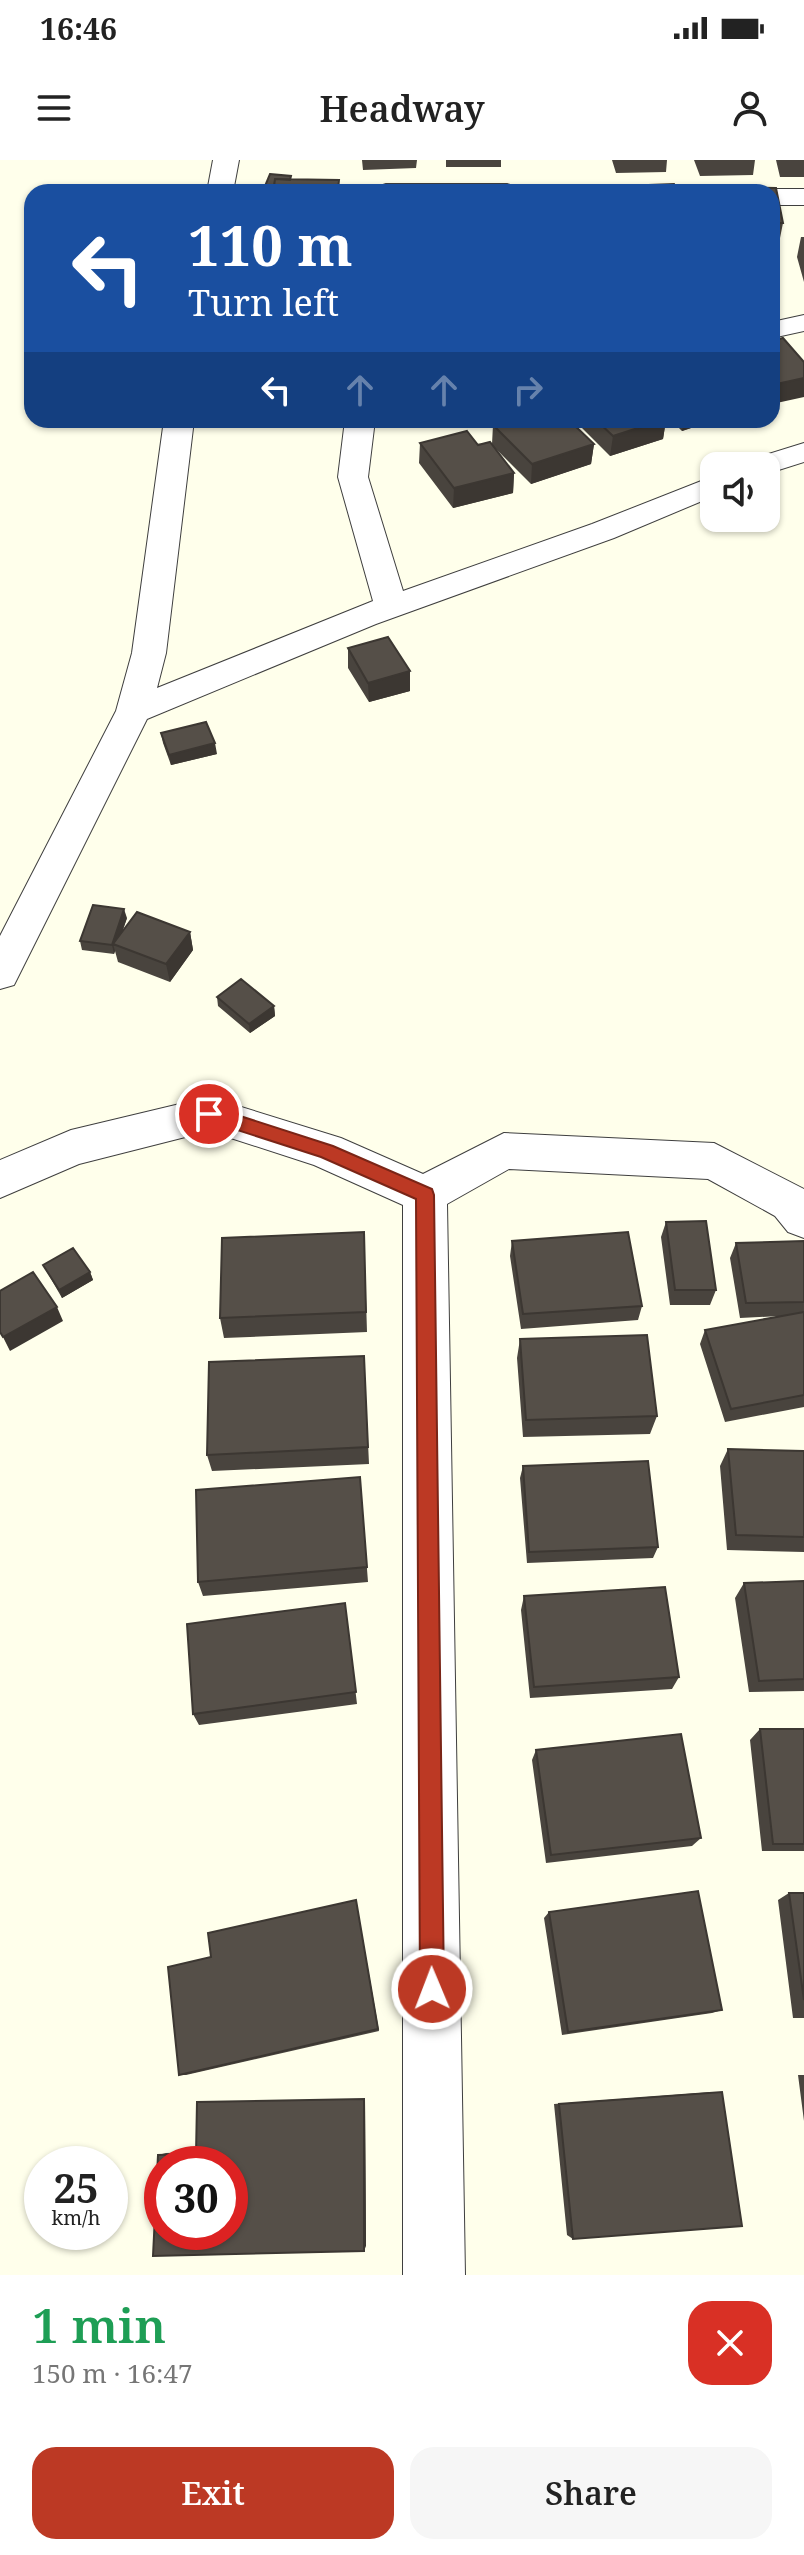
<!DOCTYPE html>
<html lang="en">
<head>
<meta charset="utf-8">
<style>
  body { margin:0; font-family:"Noto Serif",serif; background:#f6f6f6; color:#222; height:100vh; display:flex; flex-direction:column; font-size:30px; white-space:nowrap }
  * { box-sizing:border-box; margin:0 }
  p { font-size:26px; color:#767676 }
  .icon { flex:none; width:44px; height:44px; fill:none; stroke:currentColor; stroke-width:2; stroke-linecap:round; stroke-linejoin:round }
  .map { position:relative; height:2115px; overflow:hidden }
  .sheet { display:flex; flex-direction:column; background:#fff; flex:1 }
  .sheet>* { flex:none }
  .hud { position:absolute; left:24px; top:24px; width:756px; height:244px; border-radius:24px; box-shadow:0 2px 6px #0004; background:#1a4fa0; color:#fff; overflow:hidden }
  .controls { position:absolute; left:700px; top:292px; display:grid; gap:16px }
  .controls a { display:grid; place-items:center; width:80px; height:80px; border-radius:16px; background:#fff; box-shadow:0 2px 6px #0004; font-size:40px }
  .speed { position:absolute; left:24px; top:1986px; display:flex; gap:16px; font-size:40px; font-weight:700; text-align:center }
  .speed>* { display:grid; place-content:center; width:104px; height:104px; border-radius:50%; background:#fff; box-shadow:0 2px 6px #0004; line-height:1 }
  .speed small { font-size:20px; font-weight:400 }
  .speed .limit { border:12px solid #d22; background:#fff; color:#111 }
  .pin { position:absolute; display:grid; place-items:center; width:68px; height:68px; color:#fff; margin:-34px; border:4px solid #fff; border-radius:50%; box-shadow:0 2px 8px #0007 }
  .me { position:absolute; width:88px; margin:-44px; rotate:359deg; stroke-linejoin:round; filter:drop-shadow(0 0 6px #0008) }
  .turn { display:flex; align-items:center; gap:28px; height:168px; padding:0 32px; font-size:36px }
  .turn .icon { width:104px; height:104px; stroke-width:2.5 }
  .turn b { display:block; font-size:56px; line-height:68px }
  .lanes { display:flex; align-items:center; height:76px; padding:0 32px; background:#0003; justify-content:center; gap:40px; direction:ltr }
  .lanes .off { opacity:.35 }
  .round { display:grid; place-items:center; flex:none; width:84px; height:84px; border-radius:24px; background:#f6f6f6 }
  .head { display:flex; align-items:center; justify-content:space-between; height:136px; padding:0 32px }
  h1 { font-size:48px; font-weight:600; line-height:60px; color:#1e9e55 }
  .cta { display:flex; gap:16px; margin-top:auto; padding:16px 32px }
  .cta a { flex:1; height:92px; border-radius:24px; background:#bc3924; color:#fff; font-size:32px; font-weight:600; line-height:92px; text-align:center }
  .cta a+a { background:#f6f6f6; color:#222 }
  .status { display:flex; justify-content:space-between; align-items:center; height:56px; padding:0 40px; background:#fff; direction:ltr }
  .status svg { height:22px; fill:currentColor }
  header { display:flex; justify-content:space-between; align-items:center; height:104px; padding:0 32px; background:#fff; font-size:36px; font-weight:600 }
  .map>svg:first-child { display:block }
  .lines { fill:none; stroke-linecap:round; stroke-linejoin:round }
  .minor-casing { stroke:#3f3f3f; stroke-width:2 }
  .minor { fill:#fff; fill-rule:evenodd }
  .wall { fill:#49443e }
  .shaded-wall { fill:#3c3732 }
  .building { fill:#554f48; stroke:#3c3732; stroke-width:2; fill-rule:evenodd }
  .route { fill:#bc3924; stroke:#7a2517; stroke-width:2 }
</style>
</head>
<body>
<div class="status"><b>16:46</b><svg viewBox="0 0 49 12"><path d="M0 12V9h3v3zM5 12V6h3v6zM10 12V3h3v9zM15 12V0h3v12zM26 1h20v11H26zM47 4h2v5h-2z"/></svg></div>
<header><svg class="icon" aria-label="menu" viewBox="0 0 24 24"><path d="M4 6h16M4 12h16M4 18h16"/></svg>Headway<svg class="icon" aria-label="person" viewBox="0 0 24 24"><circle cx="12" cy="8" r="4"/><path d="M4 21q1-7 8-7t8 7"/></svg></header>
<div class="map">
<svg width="804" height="2115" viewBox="0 0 804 2115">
  <rect width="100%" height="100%" fill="#ffffeb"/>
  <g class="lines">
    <g class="minor-casing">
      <path id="minor" d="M213 0H239L233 32H207Z
        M386 24H507L516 27 520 32H373L377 27Z
        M772 29H804V45H772V32H763Z
        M804 155V171L772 178V162Z
        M164 260H194L166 493 157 528 373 441 338 317 345 260H375L368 317 403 431 592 364 714 316V336L614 378 376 464 147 559 14 825 0 829V776L116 551 132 493Z
        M804 283V302L766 314V306H745L749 300Z
        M209 937 341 978 423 1014 504 973 714 983 804 1029V1078L788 1072 775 1056 708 1019 509 1009 447 1044 465 2115H403V1045L314 1005 209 971 79 1004 0 1038V1000L71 970Z"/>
    </g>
    <use href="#minor" class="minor"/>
  </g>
  <path class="wall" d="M362 0H417L416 8 363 10Z
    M446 0H501V7H446Z
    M612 0H667L666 12 616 13Z
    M694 0H755L753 15 700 16Z
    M776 0H804V17H780Z
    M292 20 340 29 352 32H266L265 26Z
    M718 27 776 28 783 63 779 83H772V32H718Z
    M801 77H804V122L797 97Z
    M574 260H666L663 279 610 296Z
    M671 260H715L682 271Z
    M493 265 594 284 591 304 531 324 494 287 514 313 513 333 453 348 419 303 420 283 492 284Z
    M348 488 410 531 369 542 348 508Z
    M161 573 217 594 171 605 163 583Z
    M127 758 122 773 190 772 193 790 170 822 118 802 115 791 114 794 82 790 80 781Z
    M217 837 274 846 275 856 250 873 218 846Z
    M666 1062 716 1130 710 1145H670L661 1077Z
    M364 1072 367 1172 224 1178 220 1158Z
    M512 1081 642 1146 638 1160 521 1169 510 1096Z
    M804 1081V1247L725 1262 700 1184 705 1170 780 1156 740 1158 730 1098 736 1083Z
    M43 1105 90 1112 93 1120 62 1138Z
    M520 1179 657 1256 650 1274 523 1277 517 1198Z
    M364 1196 369 1304 212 1311 207 1295Z
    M728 1289 804 1291V1392L727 1390 720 1306Z
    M523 1306 658 1387 653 1398 527 1403 520 1318Z
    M360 1317 368 1422 203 1436 198 1422Z
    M804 1421V1531L749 1532 735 1438 744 1423Z
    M524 1436 679 1517 672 1529 530 1538 521 1450Z
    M345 1443 357 1544 199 1565 193 1554Z
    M760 1569H804V1691H762L750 1580Z
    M536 1590 701 1678 692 1686 546 1703 532 1600Z
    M789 1733H804V1858H793L778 1740Z
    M356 1740 379 1871 186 1915H179L211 1797Z
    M549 1752 722 1850 712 1853 562 1875 544 1758Z
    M798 1915H804V1961Z
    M712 1932 573 2079 567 2075 554 1944Z
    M365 1939 366 2086 158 1995 166 1993 196 1992Z"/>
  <path class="shaded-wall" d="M804 218V237L772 244V225Z
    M663 260H666L663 279 610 296 613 276Z
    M684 260H715L682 271Z
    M594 284 591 304 531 324 532 304Z
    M514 313 513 333 453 348 454 328Z
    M410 511V531L369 542 368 523Z
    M215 583 217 594 171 605 169 595Z
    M124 749 127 758 117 785 113 784 115 791 114 794 112 785Z
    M190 772 193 790 170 822 166 804Z
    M274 846 275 856 250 873 249 864Z
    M90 1112 93 1120 62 1138 59 1130Z
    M57 1147 63 1161 10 1191 3 1177Z
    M364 1939H365L366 2086 364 2091Z"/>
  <path class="building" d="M270 14 291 16 290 20 275 19 274 26H265Z
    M275 19 339 20 338 29 352 30V32H273Z
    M674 24 677 32H625L623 26Z
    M585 25 588 32H534L533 28Z
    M718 27 776 28 783 63H772V32H719Z
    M783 178 804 202V218L772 225V181Z
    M509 260H569L594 284 532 304 493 265Z
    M596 260H663L613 276Z
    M467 271 478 285 490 282 514 313 454 328 420 283Z
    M388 477 410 511 368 523 348 488Z
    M206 562 215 583 169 595 161 573Z
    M93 745 124 749 112 785 80 781Z
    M137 752 190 772 166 804 113 784Z
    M241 819 274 846 249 864 217 837Z
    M706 1061 716 1130H675L666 1062Z
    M364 1072 366 1152 220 1158 222 1078Z
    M628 1072 642 1146 523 1154 512 1081Z
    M804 1081V1142L746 1143 736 1083Z
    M73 1088 90 1112 59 1130 43 1105Z
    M33 1112 57 1147 3 1177 0 1172V1131Z
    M804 1152V1235L731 1249 705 1170Z
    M647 1175 657 1256 526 1260 520 1179Z
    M364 1196 368 1287 207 1295 209 1202Z
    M728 1289 804 1291V1377L736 1375Z
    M648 1301 658 1387 529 1392 523 1306Z
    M360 1317 367 1407 198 1422 196 1330Z
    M804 1421V1519L759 1521 744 1423Z
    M665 1427 679 1517 534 1527 524 1436Z
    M345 1443 356 1532 193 1554 187 1464Z
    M760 1569H804V1684H773Z
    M681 1574 701 1678 551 1695 536 1590Z
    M698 1731 722 1850 568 1872 549 1752Z
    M789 1733H804V1840Z
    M356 1740 378 1869 179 1915 168 1807 211 1797 208 1773Z
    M722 1932 742 2066 573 2079 559 1944Z
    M364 1939V2091L153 2096 158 1995 196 1994 197 1942ZM162 2004H230V2072H162Z"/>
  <path class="route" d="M209 946 333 986 432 1029 434 1035 444 1829 440 1837 432 1841 424 1837 420 1829 416 1039 321 997 203 959 200 954 203 949Z"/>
</svg>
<div class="controls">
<a><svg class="icon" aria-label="sound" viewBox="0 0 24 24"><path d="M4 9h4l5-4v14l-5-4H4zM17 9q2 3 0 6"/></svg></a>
</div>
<div class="speed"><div>25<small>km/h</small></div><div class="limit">30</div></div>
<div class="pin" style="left:209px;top:954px;background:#d93025"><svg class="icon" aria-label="arrive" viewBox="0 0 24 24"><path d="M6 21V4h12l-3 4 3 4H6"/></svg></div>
<svg class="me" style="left:432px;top:1829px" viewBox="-20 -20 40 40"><circle r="17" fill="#bc3924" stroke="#fff" stroke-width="3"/><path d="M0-11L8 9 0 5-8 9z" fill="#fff"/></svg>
<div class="hud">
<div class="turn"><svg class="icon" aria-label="left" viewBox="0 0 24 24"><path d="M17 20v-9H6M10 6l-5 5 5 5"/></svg><div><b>110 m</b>Turn left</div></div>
<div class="lanes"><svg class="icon" aria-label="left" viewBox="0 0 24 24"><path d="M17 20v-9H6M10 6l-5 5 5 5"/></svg><svg class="icon off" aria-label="ahead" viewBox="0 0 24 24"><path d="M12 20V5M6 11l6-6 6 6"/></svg><svg class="icon off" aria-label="ahead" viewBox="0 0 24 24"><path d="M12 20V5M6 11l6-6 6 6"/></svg><svg class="icon off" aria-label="right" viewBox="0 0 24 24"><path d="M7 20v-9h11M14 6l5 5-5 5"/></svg></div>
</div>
</div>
<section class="sheet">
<div class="head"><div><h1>1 min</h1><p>150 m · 16:47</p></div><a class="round" style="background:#d93025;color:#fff"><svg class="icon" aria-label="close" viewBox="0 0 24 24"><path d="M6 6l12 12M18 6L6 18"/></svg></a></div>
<div class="cta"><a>Exit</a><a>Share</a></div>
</section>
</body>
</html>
